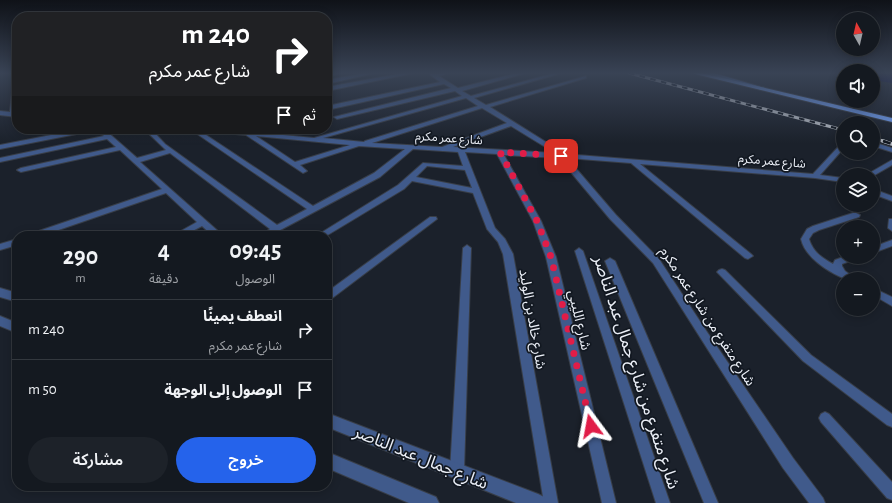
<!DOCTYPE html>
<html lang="ar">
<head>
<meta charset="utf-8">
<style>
  body { margin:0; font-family:"Alegreya Sans","Noto Sans Arabic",sans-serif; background:#1d2229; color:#f1f3f6; direction:rtl; height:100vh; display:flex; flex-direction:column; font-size:15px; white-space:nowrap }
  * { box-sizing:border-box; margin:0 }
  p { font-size:13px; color:#9da0a5 }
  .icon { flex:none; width:22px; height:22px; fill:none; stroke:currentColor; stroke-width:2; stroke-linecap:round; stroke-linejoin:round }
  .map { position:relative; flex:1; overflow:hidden; direction:ltr }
  .drawer { position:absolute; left:12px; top:231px; width:320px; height:260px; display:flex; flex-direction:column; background:#141920; border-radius:16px; box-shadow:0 2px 10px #0003,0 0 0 1px #33383e; direction:rtl }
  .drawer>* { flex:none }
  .banner { position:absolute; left:12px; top:12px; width:320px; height:122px; border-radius:16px; box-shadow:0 2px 10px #0003,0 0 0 1px #33383e; direction:rtl; background:#202124; color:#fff; overflow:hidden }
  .needle { width:26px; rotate:352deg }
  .tools { position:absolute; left:836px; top:12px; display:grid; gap:8px }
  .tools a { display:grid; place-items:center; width:44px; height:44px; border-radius:50%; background:#141920; box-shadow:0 2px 10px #0003,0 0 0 1px #33383e; font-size:20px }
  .pin { position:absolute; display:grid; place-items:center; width:34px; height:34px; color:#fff; margin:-17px; border-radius:8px; box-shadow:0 2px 6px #0006 }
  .me { position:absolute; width:44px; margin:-22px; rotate:347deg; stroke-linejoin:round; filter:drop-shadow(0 0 3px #0008) }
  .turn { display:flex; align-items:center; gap:14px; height:84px; padding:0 16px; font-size:18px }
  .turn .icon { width:52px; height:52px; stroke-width:2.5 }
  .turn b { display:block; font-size:28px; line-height:34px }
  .then { display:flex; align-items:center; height:38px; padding:0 16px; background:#0003; gap:8px; font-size:15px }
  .eta { display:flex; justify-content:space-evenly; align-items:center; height:68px; text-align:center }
  .eta b { font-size:24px; font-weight:600; line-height:28px }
  .button { display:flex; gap:8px; margin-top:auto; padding:8px 16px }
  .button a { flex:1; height:46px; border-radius:24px; background:#2563eb; color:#fff; font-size:16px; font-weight:600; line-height:46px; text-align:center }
  .button a+a { background:#1d2229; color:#f1f3f6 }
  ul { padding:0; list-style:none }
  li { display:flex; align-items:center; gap:12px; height:60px; padding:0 16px; border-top:1px solid #33383e }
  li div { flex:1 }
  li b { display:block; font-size:15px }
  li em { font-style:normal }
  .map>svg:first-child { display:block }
  .water { fill:#000047 }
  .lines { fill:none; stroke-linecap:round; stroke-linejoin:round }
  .minor-casing { stroke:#383e48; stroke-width:2 }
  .tertiary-casing { stroke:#383e48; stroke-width:2 }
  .secondary-casing { stroke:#383e48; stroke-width:2 }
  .trunk-casing { stroke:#383e48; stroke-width:2 }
  .minor { fill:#405a8b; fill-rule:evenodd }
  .tertiary { fill:#405a8b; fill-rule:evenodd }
  .secondary { fill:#4f7ac7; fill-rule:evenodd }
  .trunk { fill:#709ff6; fill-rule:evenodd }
  .rail-far1-casing { stroke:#b5bac2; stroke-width:3 }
  .rail-casing { stroke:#b5bac2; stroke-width:3.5 }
  .rail-far1 { stroke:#121821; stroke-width:2; stroke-dasharray:5.5; stroke-linecap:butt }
  .rail { stroke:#121821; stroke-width:2.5; stroke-dasharray:8; stroke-linecap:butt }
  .route { stroke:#e11d48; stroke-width:7; stroke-dasharray:0 12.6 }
  .labels { text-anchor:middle; stroke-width:3.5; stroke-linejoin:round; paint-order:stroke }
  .far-street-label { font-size:12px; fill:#ebeff7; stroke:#121821 }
  .street-label { font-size:14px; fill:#ebeff7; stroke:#121821 }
  .near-street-label { font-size:17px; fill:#ebeff7; stroke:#121821 }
</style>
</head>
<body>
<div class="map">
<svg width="892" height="503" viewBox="0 0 892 503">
  <rect width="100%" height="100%" fill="#1b212b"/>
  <path class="water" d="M873 73H892V83L873 80Z"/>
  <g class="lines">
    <g class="minor-casing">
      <path id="minor" d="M14 73H17V117L0 115V111L10 112Z
        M327 73H340L327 77Z
        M365 73H375L327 84V80Z
        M403 73H414L327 91V87Z
        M428 73 436 74 449 73 439 76 458 88 517 73H526L462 91 471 96 554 73H562L474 98 486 105 586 76V78L490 107 565 154 813 174 841 144 843 143V149L820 175 843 178V182L815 178 640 164 751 254 753 256 748 259 745 258 631 163 567 158 616 215 659 259 707 332 793 458 823 498 825 503H809L783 468 653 263 610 219 559 158 504 155 541 221 556 257 616 503H602L546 257 533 221 497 154 465 152 495 228 505 239 513 254 558 503H544L503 254 498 242 487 229 473 193 412 181 404 189 326 236H316L398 185 423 163 463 166 458 152 413 149 380 177 269 236H259L270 229 170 153 140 162 219 232 220 234 219 236H213L202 226 183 236H172L197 222 166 193 41 236H29L30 234 162 189 120 150 21 172 17 170 21 168 116 147 107 139 0 162V158L104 136 97 129H104L137 158 166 150 144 129H151L165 144 277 225 307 209 190 129H197L313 206 374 173 405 149 359 146 300 165 307 171 303 173 246 135 202 131 199 129H222L314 138 462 96 455 91 337 119 334 117 451 88 444 84 327 110V106L440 82ZM466 98 478 106 365 141 364 142 323 138ZM482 108 507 123 442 147 372 143ZM511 126 555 153 453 147ZM256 136 350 145 295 162ZM427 166 465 170 472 188 416 177Z
        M82 129H95L92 131 0 149V145Z
        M873 142 892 148V152L873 146Z
        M892 160V165L873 176V175H866Z
        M873 189 892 196V201L873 194Z
        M853 213H856L860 215 859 217 819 230 813 233 809 239C813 252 822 258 833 264L835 260 843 257H857L855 259 842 264V266L845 271 856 279C852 279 847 280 843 278 827 271 805 257 801 239L807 229 813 226Z
        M430 217H436L437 219 331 299 327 301V292Z
        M889 219H892V231L888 228Z
        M17 239V245L0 250V244Z
        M892 240V246L873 253V247Z
        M467 245 471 248 464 471 462 476 457 478 452 476 450 471 463 248Z
        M579 248 583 251 670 503H656L575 251Z
        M610 258 615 261 718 503H704L605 261Z
        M722 269 725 270 811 355 892 414V427L887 425 803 361 719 274 717 272 719 270Z
        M873 288 892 297V306L873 295Z
        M825 412 829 414 892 482V500L887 498 821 422 819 418 821 414Z"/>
    </g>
    <g class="tertiary-casing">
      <path id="tertiary" d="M0 288 17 293V302L0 297Z
        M0 316 17 323V333L0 326Z
        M327 413 538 494 544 497 547 503H516L327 427Z
        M327 452 436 497 439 503H409L327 468Z"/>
    </g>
    <g class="secondary-casing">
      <path id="secondary" d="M704 73H714L765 88 762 90Z"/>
    </g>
    <g class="trunk-casing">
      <path id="trunk" d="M691 73H702L892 118V122Z"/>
    </g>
    <use href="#minor" class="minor"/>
    <use href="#tertiary" class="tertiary"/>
    <use href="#secondary" class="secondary"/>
    <use href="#trunk" class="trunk"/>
    <g class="rail-far1-casing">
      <path id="rail-far1" d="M629 73 843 130
        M873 138 886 142"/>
    </g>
    <g class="rail-casing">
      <path id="rail" d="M883 141 892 144"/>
    </g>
    <use href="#rail-far1" class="rail-far1"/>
    <use href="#rail" class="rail"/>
  </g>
  <linearGradient id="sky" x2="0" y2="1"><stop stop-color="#0f1218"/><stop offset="0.51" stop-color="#394355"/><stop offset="1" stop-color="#394355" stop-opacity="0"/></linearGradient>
  <rect width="892" height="143" fill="url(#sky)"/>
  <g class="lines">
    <path class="route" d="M561 156 500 152 537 221 551 257 591 426"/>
  </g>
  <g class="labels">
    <g class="far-street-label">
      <text transform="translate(449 138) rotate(4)" y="4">شارع عمر مكرم</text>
      <text transform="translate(772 161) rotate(5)" y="4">شارع عمر مكرم</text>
    </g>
    <g class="street-label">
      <text transform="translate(708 316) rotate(57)" y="5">شارع متفرع من شارع عمر مكرم</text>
      <text transform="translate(533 319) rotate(80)" y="5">شارع خالد بن الوليد</text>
      <text transform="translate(580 320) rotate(77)" y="5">شارع الليبي</text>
    </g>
    <g class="near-street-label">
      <text transform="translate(637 372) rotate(72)" y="6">شارع متفرع من شارع جمال عبد الناصر</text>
      <text transform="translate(421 457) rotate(22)" y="6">شارع جمال عبد الناصر</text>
    </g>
  </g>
</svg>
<div class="tools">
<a><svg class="needle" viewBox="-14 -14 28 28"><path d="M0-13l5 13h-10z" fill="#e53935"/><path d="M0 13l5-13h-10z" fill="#9da0a5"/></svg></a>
<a><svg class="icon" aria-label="sound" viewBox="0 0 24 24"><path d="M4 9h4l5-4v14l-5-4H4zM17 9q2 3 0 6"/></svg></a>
<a><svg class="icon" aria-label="search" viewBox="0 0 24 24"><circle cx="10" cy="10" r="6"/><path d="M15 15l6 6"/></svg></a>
<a><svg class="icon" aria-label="layers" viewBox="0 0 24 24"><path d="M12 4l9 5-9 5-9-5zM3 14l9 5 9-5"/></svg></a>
<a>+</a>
<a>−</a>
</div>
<div class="pin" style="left:561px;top:156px;background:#d93025"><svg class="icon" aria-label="arrive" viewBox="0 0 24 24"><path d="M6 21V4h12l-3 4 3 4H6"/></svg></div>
<svg class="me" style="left:591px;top:426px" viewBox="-20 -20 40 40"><path d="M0-17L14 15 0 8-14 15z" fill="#e11d48" stroke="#fff" stroke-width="4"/></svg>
<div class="banner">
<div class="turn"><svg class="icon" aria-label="right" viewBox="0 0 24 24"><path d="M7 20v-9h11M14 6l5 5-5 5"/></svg><div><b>240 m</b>شارع عمر مكرم</div></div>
<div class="then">ثم<svg class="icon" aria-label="arrive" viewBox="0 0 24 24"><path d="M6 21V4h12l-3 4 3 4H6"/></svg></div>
</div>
<section class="drawer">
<div class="eta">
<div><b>09:45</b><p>الوصول</p></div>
<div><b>4</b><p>دقيقة</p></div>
<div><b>290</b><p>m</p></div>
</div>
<ul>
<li><svg class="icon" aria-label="right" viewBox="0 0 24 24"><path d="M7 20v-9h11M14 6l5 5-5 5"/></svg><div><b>انعطف يمينًا</b><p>شارع عمر مكرم</p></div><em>240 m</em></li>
<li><svg class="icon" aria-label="arrive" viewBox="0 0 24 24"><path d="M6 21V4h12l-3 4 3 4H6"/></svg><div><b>الوصول إلى الوجهة</b></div><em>50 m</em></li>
</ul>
<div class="button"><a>خروج</a><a>مشاركة</a></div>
</section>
</div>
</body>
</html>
